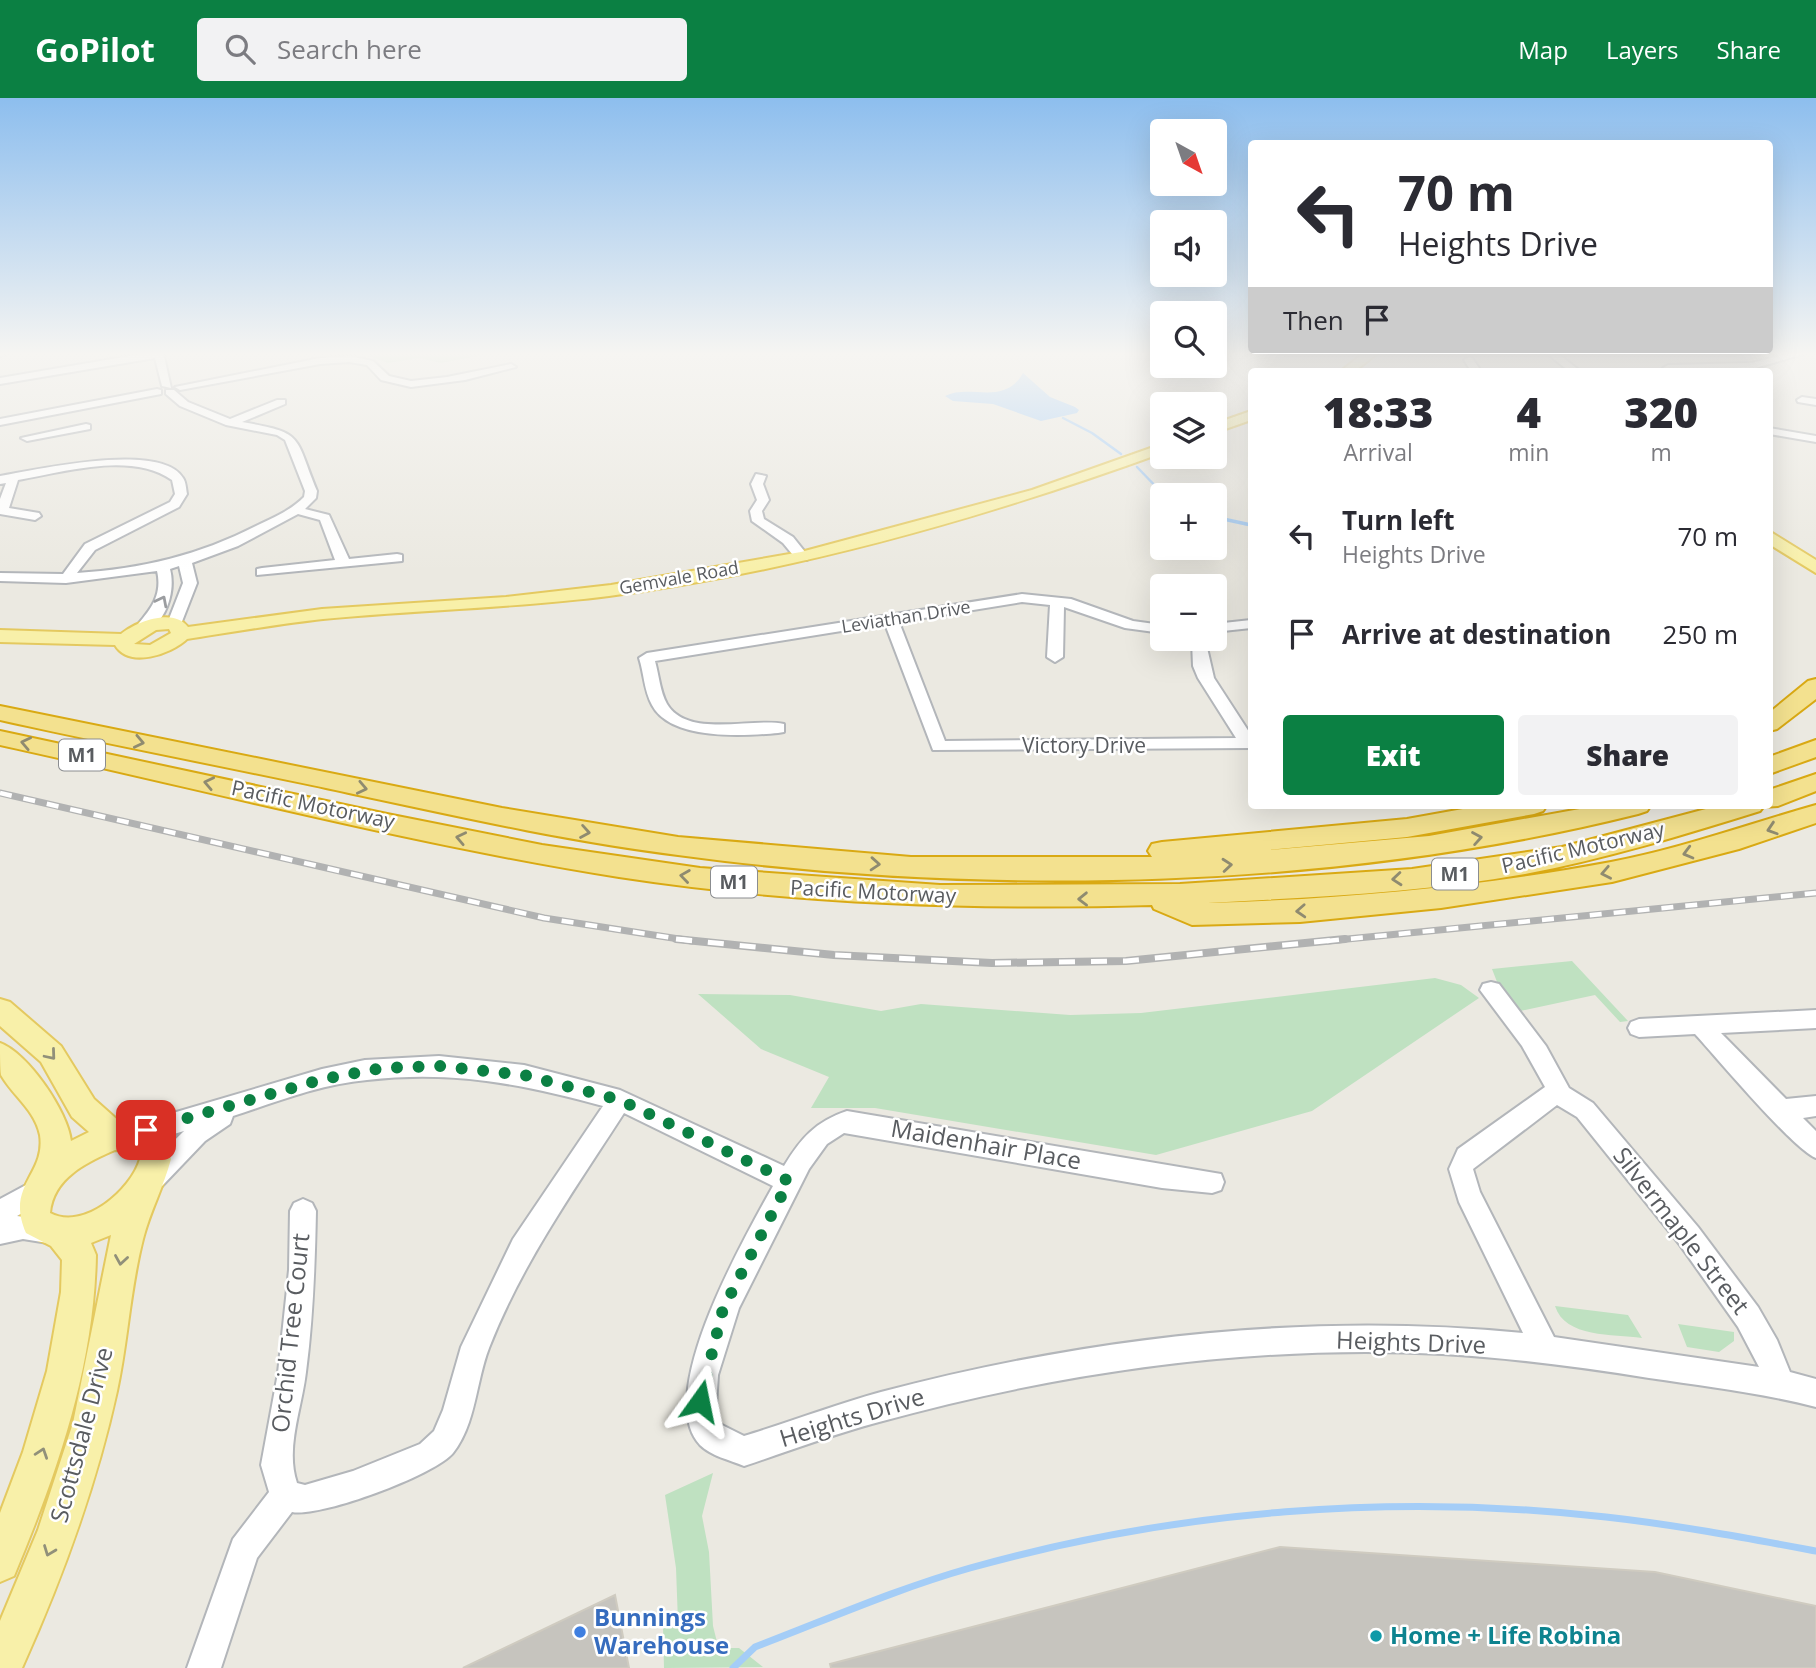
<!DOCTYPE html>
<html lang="en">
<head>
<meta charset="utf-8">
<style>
  body { margin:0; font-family:"Open Sans",sans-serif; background:#f2f2f3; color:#2b2b33; height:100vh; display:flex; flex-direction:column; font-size:26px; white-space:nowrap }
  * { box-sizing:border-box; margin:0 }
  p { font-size:23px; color:#7c7c81 }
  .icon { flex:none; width:38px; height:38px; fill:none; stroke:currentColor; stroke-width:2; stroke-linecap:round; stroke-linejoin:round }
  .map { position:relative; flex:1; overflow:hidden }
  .drawer { position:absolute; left:1248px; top:270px; width:525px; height:441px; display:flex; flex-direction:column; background:#fff; border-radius:7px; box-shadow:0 7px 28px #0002 }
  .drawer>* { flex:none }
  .guide { position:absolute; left:1248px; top:42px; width:525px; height:214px; border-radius:7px; box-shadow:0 7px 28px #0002; background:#fff; color:#2b2b33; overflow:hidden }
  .needle { width:46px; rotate:140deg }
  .buttons { position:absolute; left:1150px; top:21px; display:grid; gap:14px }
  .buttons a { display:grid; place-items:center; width:77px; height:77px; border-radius:7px; background:#fff; box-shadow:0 7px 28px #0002; font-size:35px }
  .pin { position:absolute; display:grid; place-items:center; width:60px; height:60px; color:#fff; margin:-30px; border-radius:14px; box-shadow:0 4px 10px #0006 }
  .me { position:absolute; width:77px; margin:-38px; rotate:12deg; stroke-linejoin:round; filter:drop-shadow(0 0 5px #0008) }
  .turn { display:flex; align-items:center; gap:24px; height:147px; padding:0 35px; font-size:32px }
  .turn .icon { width:91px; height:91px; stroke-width:2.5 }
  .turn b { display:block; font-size:49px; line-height:60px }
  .then { display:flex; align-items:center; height:66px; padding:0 35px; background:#0003; gap:14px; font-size:26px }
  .eta { display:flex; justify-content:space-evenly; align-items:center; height:119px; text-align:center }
  .eta b { font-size:42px; font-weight:800; line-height:49px }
  .action { display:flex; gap:14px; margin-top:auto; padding:14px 35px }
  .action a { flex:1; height:80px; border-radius:7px; background:#0b8043; color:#fff; font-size:28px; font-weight:800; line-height:80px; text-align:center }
  .action a+a { background:#f2f2f3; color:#2b2b33 }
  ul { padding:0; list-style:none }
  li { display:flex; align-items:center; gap:21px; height:98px; padding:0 35px }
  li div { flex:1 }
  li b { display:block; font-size:26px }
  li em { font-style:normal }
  header { display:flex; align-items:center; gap:42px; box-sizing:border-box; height:98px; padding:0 35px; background:#0b8043; color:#fff }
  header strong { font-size:33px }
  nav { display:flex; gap:38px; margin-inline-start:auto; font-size:24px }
  .search { width:490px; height:63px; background:#f2f2f3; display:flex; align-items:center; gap:18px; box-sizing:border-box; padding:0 24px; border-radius:7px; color:#7c7c81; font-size:26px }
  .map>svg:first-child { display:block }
  .green { fill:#bfe1c1 }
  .water { fill:#a4cdf7 }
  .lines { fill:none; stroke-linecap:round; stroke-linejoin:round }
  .stream-far2 { stroke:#a4cdf7; stroke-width:2.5 }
  .stream-far1 { stroke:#a4cdf7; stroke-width:3.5 }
  .stream { stroke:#a4cdf7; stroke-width:7 }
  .building { fill:#c6c4be; stroke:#cfcbc0; stroke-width:2 }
  .minor-casing { stroke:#b3b6ba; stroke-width:4 }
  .major-casing { stroke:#e4c960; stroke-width:4 }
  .highway-casing { stroke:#d9a913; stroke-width:4 }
  .minor { fill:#fff; fill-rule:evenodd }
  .major { fill:#f8f0a9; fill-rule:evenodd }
  .highway { fill:#f3e18f; fill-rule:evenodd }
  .rail-far1-casing { stroke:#b1b2b2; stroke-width:7 }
  .rail-casing { stroke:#b1b2b2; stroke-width:8 }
  .rail-far1 { stroke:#fff; stroke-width:4.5; stroke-dasharray:12; stroke-linecap:butt }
  .rail { stroke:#fff; stroke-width:5; stroke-dasharray:16; stroke-linecap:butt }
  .oneway { stroke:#9b9da0 }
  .oneway2 { stroke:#8f8b70 }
  .oneway3 { stroke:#91907a }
  .route { stroke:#0b8043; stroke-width:12; stroke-dasharray:0 21.6 }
  .shop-dot { fill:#3f7fe0; stroke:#fff; stroke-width:2.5 }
  .culture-dot { fill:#0f9aa8; stroke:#fff; stroke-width:2.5 }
  .labels { text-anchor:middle; stroke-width:5; stroke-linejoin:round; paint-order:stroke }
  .far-street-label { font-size:18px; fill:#595c60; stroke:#fff }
  .shield { fill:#fff; stroke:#8b8d90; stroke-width:2 }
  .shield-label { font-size:19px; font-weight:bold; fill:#595c60 }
  .street-label { font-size:21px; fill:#595c60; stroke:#fff }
  .near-street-label { font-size:24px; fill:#595c60; stroke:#fff }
  .near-shop-label { font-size:24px; font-weight:bold; fill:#366cbe; stroke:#fff; text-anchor:start }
  .near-culture-label { font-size:24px; font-weight:bold; fill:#0d838f; stroke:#fff; text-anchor:start }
</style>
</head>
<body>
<header>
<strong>GoPilot</strong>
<div class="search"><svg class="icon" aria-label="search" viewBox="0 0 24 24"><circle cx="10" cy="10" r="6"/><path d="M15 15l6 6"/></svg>Search here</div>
<nav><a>Map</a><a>Layers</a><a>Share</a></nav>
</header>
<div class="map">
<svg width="1816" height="1570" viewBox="0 0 1816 1570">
  <rect width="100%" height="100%" fill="#ebe9e1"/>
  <path class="green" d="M368 254H499L441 265 419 260 388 265 371 259Z
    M1572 863 1628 923 1620 924 1595 897 1520 913 1499 889 1492 871Z
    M1435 880 1461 887 1479 900 1312 1013 1156 1057 875 1010H811L829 979 761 951 698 896 790 897 881 913 921 906 1070 917 1141 915Z
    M1555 1208 1628 1217 1642 1240C1613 1236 1565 1240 1555 1208Z
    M1678 1226 1734 1234V1243L1719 1254 1687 1249Z
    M713 1375 702 1418 709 1454 713 1528 717 1544 727 1550H739L763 1569 664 1570 663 1529 678 1524 676 1470 665 1397Z"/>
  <path class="water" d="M1023 275 1050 299 1075 309 1079 312 1077 315 1041 323 993 306 953 303 945 298C970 285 1004 309 1023 275Z"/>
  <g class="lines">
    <path class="stream-far2" d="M1063 320 1092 335 1121 356
      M1137 369 1164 397"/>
    <path class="stream-far1" d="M1214 419 1251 427"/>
    <path class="stream" d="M733 1570 755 1549C826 1522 896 1491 970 1470 1176 1412 1394 1395 1606 1419 1677 1427 1746 1440 1816 1453"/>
  </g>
  <path class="building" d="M1280 1449 1655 1474 1816 1508V1570H831L830 1566Z
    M615 1497 629 1570H463Z"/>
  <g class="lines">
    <g class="minor-casing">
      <path id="minor" d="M0 254H10L0 258Z
        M153 254H163L171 290 162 288 155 260 0 286V280Z
        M1545 254H1556L1580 273H1569Z
        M1793 254H1810L1752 271 1668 273 1663 270 1668 267 1752 265Z
        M349 258 373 263 389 278 411 283 447 279 511 266 516 269 465 282 411 289 381 282 367 267 349 264 320 266 180 292 175 289 320 260Z
        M1469 259 1472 260 1481 273H1471L1464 262Z
        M157 291 161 292V296L0 327V321Z
        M166 292H174L188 304 230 321 277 302H285V306L242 324C305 335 294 337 317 393L316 400 305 411 329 417 349 461 397 456 402 457V463L257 477V471L262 470 335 462 320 422 298 416 238 448 192 465 197 485 181 526 174 530 167 526 183 485 179 468 170 471C176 493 166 528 141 535L134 531C149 513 163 499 157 473L66 485 0 483V475L63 476 85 446 170 404 175 396 172 382C131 353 64 374 18 382L9 410 39 415 41 418 35 422 0 416V401L6 385 0 386V378C36 372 161 343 183 380 186 384 186 391 187 396L179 409 95 452 77 475C142 471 200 457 258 427 275 419 291 412 304 399L305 393 285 342 277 337 226 327 180 308 166 296Z
        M1802 299 1816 301V307L1798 304 1797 302Z
        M86 326 90 327V331L27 343 21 340Z
        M1769 330 1816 338V344L1769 336Z
        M756 376 766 378 763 386 769 402 762 413 764 421 793 439 809 459 807 462H797L783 445 752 423 750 413 757 402 751 386Z
        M1022 496 1071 501 1133 523 1162 527V535L1125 530 1064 509 1063 559 1055 564 1047 559 1050 507 1022 504 899 524 945 643 1236 640 1198 580 1193 568 1192 543 1205 541 1214 580 1251 637V650L933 652 885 526 655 563C659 577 660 594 667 606 688 641 753 619 784 626V634L778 635C744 638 671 643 652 607 644 593 644 575 639 560L647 555Z
        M1251 522V530L1214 534V526Z
        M1491 884 1499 886 1546 948 1569 990 1593 1005 1698 1129 1758 1209 1777 1242 1790 1274 1816 1281V1309C1761 1295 1705 1288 1649 1280 1581 1269 1512 1260 1442 1256 1254 1246 1060 1274 879 1324 834 1336 789 1353 744 1368 730 1362 711 1358 700 1347 653 1297 746 1137 773 1088L624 1015C575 1091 522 1165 489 1250 476 1283 476 1326 453 1355 435 1377 319 1420 292 1414L257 1460 221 1570H187L233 1441 269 1394 261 1367 278 1275 289 1172 290 1113 294 1105 303 1101 312 1105 316 1113C315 1167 313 1221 306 1274 302 1310 285 1350 297 1385L305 1387 353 1373 420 1346 434 1333 443 1312 461 1249 513 1141 603 1008C522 986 452 972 367 982 321 986 276 1004 233 1018L230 1026 205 1043 162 1088 153 1091 144 1088 141 1080 144 1072 184 1033 130 1049 122 1046 118 1038 122 1030 322 971 365 962 439 958 524 967 620 992 784 1068C801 1040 815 1024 847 1013L1221 1076 1224 1084 1221 1092 1212 1095 1162 1090 844 1035 827 1046 809 1071 739 1210 718 1277 716 1308 720 1326 744 1338C790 1324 834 1307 881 1294 1089 1239 1308 1214 1523 1235L1459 1104 1449 1071 1458 1051 1545 989 1522 948 1480 892 1483 886ZM1557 1007 1577 1019 1680 1147 1738 1229 1759 1269 1554 1239 1480 1094 1473 1071Z
        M1816 912V930L1721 935 1786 1001 1816 998V1018L1803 1020 1816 1033V1060C1794 1052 1717 960 1695 936L1639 939 1631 936 1628 930 1631 924 1639 921Z
        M39 1080 48 1084 51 1092 48 1100 17 1118 57 1124 61 1133 57 1142 48 1145 23 1141 0 1146V1101Z"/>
    </g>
    <g class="major-casing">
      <path id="major" d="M1365 254H1379L1355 273H1341Z
        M1251 313V322L1214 335V326Z
        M1162 346V355C983 420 798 473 609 498 514 510 418 512 323 521 278 526 232 534 187 541 171 556 129 571 115 547L0 544V532L121 536C136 524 173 509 188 529L322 511 506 499 611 487 801 454 1032 392ZM156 532 169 531 171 535 150 547 134 546Z
        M1769 433 1816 462V475L1769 446Z
        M0 901 10 904 61 948 94 1001 121 1025 139 1026 163 1039 171 1061C164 1088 150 1113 143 1141 130 1191 128 1243 117 1293 96 1389 62 1481 22 1570H0V1523L38 1432 73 1325 111 1137 91 1145 96 1157C94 1270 57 1375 14 1478L0 1484V1415L23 1354 47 1273 61 1194 62 1162 51 1148 26 1135C5 1087 46 1077 40 1037 35 1012 13 998 1 977 0 970 0 954 0 945 28 955 68 1014 71 1043L89 1034 72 1019 41 964 0 928ZM115 1052 134 1053 140 1061C131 1092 84 1133 50 1115 53 1080 87 1064 115 1052Z"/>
    </g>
    <g class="highway-casing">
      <path id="highway" d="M1816 581V601L1777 631 1769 633V615L1808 583Z
        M0 608 502 710 678 739 911 759H1152L1148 753 1152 746 1162 744 1407 721 1485 707H1547L1543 713 1534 716 1407 739 1247 754 1429 738 1602 707H1651L1647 713 1638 716C1334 792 988 799 678 757 559 742 443 715 326 690 217 667 108 646 0 622Z
        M0 633 387 716 542 747 700 770 940 787 1180 786 1412 771 1562 749 1721 707H1769V692L1816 676V693L1778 708 1763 709 1760 713C1683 737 1605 761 1525 776 1420 795 1314 799 1208 805 1343 801 1478 789 1611 764 1681 751 1748 726 1816 707V725L1739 751 1612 784 1441 810 1300 824 1192 827 1154 811 1152 807C974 812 795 806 619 779 411 746 206 692 0 647Z
        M1816 642V659L1769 676V659Z"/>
    </g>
    <use href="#minor" class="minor"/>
    <use href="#major" class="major"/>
    <use href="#highway" class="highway"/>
    <g class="rail-far1-casing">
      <path id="rail-far1" d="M0 695 544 820 692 843
        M1327 843 1816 795"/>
    </g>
    <g class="rail-casing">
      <path id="rail" d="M676 841 834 857 992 865 1126 863 1345 841"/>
    </g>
    <use href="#rail-far1" class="rail-far1"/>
    <use href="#rail" class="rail"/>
  </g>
  <defs><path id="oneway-chevron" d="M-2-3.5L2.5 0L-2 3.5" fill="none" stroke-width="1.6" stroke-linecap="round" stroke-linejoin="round" transform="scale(1.75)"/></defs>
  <use class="oneway" href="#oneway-chevron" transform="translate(162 503) rotate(-63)"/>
  <g class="oneway2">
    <use href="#oneway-chevron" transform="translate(139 644) rotate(12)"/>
    <use href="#oneway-chevron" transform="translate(26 645) rotate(-168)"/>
    <use href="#oneway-chevron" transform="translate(209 685) rotate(-168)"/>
    <use href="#oneway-chevron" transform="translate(362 690) rotate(12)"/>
    <use href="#oneway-chevron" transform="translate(1772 731) rotate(162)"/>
    <use href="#oneway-chevron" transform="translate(585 734) rotate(10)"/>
    <use href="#oneway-chevron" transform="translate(461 740) rotate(-168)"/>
    <use href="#oneway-chevron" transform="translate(1477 740) rotate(-10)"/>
    <use href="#oneway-chevron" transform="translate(1688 755) rotate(165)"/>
    <use href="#oneway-chevron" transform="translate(875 766) rotate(4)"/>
    <use href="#oneway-chevron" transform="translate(1227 767) rotate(-5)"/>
    <use href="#oneway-chevron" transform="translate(1606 775) rotate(169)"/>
    <use href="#oneway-chevron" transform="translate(685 778) rotate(-172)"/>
    <use href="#oneway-chevron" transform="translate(1397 781) rotate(175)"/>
    <use href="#oneway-chevron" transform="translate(1083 801) rotate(179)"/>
    <use href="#oneway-chevron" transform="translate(1301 813) rotate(177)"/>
  </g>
  <g class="oneway3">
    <use href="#oneway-chevron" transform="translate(51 957) rotate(50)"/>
    <use href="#oneway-chevron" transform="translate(121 1162) rotate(99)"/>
    <use href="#oneway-chevron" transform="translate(42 1355) rotate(-71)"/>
    <use href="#oneway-chevron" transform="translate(49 1453) rotate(111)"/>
  </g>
  <linearGradient id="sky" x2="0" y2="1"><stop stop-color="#8dbeee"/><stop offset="0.54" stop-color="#f6f5f2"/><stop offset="1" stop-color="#f6f5f2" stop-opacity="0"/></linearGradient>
  <rect width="1816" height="474" fill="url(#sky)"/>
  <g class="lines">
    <path class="route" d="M146 1032 323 981 383 970 439 968 524 977 620 1002 789 1083 723 1211 700 1303"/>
  </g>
  <circle class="shop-dot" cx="580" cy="1534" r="7"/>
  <circle class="culture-dot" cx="1376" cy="1538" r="7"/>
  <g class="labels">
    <g class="far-street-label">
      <text transform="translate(679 480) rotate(-10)" y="6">Gemvale Road</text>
      <text transform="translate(906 519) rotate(-9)" y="6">Leviathan Drive</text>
    </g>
    <g class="shield">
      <rect x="59" y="641.5" width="46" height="31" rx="5"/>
      <rect x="1432" y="760.5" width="46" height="31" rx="5"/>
      <rect x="711" y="768.5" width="46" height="31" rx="5"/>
    </g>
    <g class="shield-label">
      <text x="82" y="664">M1</text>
      <text x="1455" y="783">M1</text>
      <text x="734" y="791">M1</text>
    </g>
    <g class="street-label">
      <text x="1084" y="655">Victory Drive</text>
      <text transform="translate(313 707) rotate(12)" y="7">Pacific Motorway</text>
      <text transform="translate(1583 750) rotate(-13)" y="7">Pacific Motorway</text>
      <text transform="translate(873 794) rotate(3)" y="7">Pacific Motorway</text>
    </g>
    <g class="near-street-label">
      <text transform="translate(986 1047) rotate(10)" y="8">Maidenhair Place</text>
      <text transform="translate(1681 1133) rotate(52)" y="8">Silvermaple Street</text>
      <text transform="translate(291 1235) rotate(-84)" y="8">Orchid Tree Court</text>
      <text transform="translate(1411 1245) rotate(2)" y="8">Heights Drive</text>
      <text transform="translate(852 1320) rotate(-17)" y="8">Heights Drive</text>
      <text transform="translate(82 1337) rotate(-75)" y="8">Scottsdale Drive</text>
    </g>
    <g class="near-shop-label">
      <text x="594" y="1528">Bunnings<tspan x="594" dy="28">Warehouse</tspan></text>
    </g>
    <g class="near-culture-label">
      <text x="1390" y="1546">Home + Life Robina</text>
    </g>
  </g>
</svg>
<div class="buttons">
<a><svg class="needle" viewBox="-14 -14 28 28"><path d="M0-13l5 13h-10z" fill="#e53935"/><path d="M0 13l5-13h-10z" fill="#7c7c81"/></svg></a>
<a><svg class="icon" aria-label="sound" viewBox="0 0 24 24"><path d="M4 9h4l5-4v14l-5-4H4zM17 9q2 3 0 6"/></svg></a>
<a><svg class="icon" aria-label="search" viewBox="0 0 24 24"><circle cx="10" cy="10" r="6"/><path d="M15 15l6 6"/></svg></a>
<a><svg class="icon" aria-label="layers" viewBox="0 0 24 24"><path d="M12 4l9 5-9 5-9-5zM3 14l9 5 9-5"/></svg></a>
<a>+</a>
<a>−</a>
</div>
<div class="pin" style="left:146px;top:1032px;background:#d93025"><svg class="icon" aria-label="arrive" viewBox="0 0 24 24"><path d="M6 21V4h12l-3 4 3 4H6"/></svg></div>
<svg class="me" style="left:700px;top:1303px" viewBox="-20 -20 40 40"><path d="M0-17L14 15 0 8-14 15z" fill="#0b8043" stroke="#fff" stroke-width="4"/></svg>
<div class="guide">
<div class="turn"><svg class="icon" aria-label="left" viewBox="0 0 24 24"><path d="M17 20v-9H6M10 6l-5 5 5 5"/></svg><div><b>70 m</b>Heights Drive</div></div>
<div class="then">Then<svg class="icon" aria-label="arrive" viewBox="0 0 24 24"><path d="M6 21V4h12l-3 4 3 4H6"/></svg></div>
</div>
<section class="drawer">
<div class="eta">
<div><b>18:33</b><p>Arrival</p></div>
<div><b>4</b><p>min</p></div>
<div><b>320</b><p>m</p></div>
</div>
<ul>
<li><svg class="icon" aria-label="left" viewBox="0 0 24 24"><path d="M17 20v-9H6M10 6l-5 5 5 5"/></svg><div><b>Turn left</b><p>Heights Drive</p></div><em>70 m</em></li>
<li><svg class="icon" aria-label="arrive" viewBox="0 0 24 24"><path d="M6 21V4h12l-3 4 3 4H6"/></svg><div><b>Arrive at destination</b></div><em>250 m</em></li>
</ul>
<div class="action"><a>Exit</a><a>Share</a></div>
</section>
</div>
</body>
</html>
